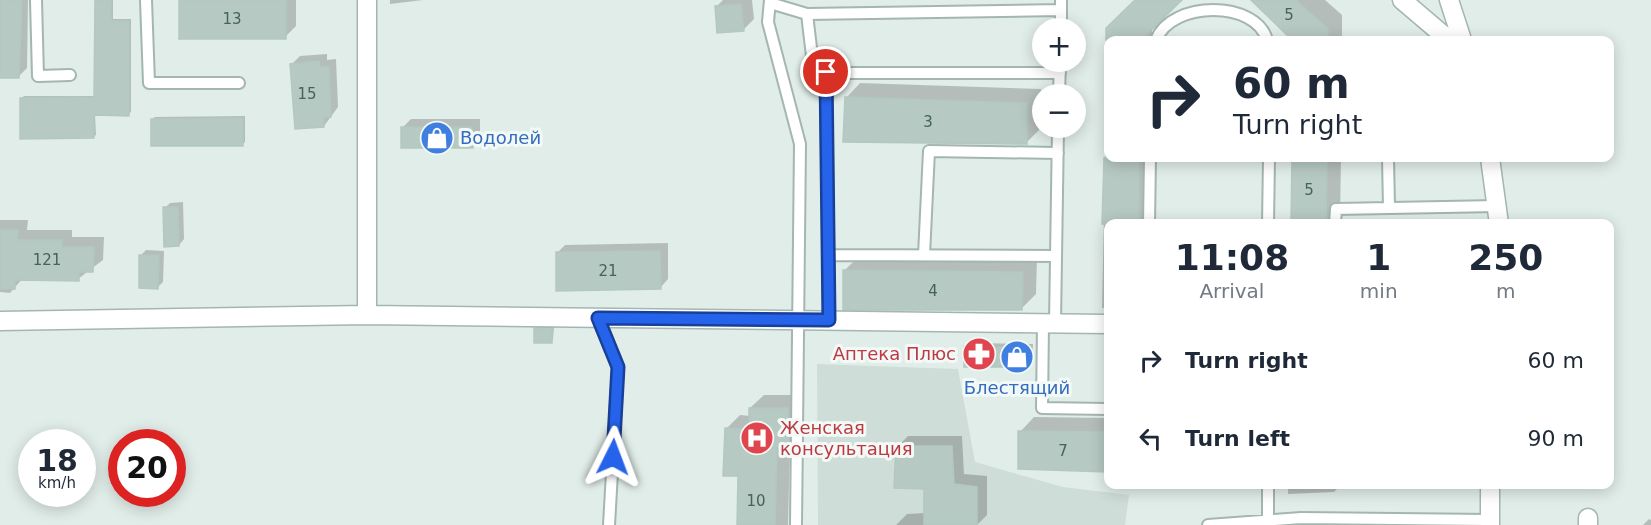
<!DOCTYPE html>
<html lang="en">
<head>
<meta charset="utf-8">
<style>
  body { margin:0; font-family:"DejaVu Sans",sans-serif; background:#f6f6f7; color:#1f2937; height:100vh; display:flex; flex-direction:column; font-size:22px; white-space:nowrap }
  * { box-sizing:border-box; margin:0 }
  p { font-size:20px; color:#747a83 }
  .icon { flex:none; width:33px; height:33px; fill:none; stroke:currentColor; stroke-width:2; stroke-linecap:round; stroke-linejoin:round }
  .map { position:relative; flex:1; overflow:hidden }
  .panel { position:absolute; left:1104px; top:219px; width:510px; height:270px; display:flex; flex-direction:column; background:#fff; border-radius:12px; box-shadow:0 3px 15px #0003 }
  .panel>* { flex:none }
  .hud { position:absolute; left:1104px; top:36px; width:510px; height:126px; border-radius:12px; box-shadow:0 3px 15px #0003; background:#fff; color:#1f2937; overflow:hidden }
  .tools { position:absolute; left:1032px; top:18px; display:grid; gap:12px }
  .tools a { display:grid; place-items:center; width:54px; height:54px; border-radius:50%; background:#fff; box-shadow:0 3px 15px #0003; font-size:30px }
  .speed { position:absolute; left:18px; top:429px; display:flex; gap:12px; font-size:30px; font-weight:700; text-align:center }
  .speed>* { display:grid; place-content:center; width:78px; height:78px; border-radius:50%; background:#fff; box-shadow:0 3px 15px #0003; line-height:1 }
  .speed small { font-size:15px; font-weight:400 }
  .speed .limit { border:9px solid #d22; background:#fff; color:#111 }
  .pin { position:absolute; display:grid; place-items:center; width:51px; height:51px; color:#fff; margin:-26px; border:3px solid #fff; border-radius:50%; box-shadow:0 2px 6px #0007 }
  .me { position:absolute; width:66px; margin:-33px; rotate:3deg; stroke-linejoin:round; filter:drop-shadow(0 0 4px #0008) }
  .turn { display:flex; align-items:center; gap:21px; height:126px; padding:0 30px; font-size:27px }
  .turn .icon { width:78px; height:78px; stroke-width:2.5 }
  .turn b { display:block; font-size:42px; line-height:51px }
  .eta { display:flex; justify-content:space-evenly; align-items:center; height:102px; text-align:center }
  .eta b { font-size:36px; font-weight:600; line-height:42px }
  ul { padding:0; list-style:none }
  li { display:flex; align-items:center; gap:18px; height:78px; padding:0 30px }
  li div { flex:1 }
  li b { display:block; font-size:22px }
  li em { font-style:normal }
  .map>svg:first-child { display:block }
  .built { fill:#cfddd8 }
  .shadow { fill:#0003 }
  .building { fill:#b6c9c2; stroke:#b3c8c1; stroke-width:1.5 }
  .lines { fill:none; stroke-linecap:round; stroke-linejoin:round }
  .service-casing { stroke:#a3b6b1; stroke-width:14 }
  .minor-casing { stroke:#a3b6b1; stroke-width:21 }
  .tertiary-casing { stroke:#a3b6b1; stroke-width:21 }
  .service { stroke:#fff; stroke-width:10 }
  .minor { stroke:#fff; stroke-width:18 }
  .tertiary { stroke:#fff; stroke-width:18 }
  .route-casing { stroke:#184099; stroke-width:15 }
  .route { stroke:#2563eb; stroke-width:10 }
  .labels { text-anchor:middle; stroke-width:6; stroke-linejoin:round; paint-order:stroke }
  .number-label { font-size:15px; fill:#45625c }
  .shop-label { font-size:18px; fill:#366cbe; stroke:#f2f9f6; text-anchor:start }
  .health-label { font-size:18px; fill:#be3a42; stroke:#f2f9f6; text-anchor:end }
</style>
</head>
<body>
<div class="map">
<svg width="1651" height="525" viewBox="0 0 1651 525">
  <rect width="100%" height="100%" fill="#e1ede9"/>
  <path class="built" d="M817 364 958 369 975 462 1063 487 1129 495 1125 525H818Z"/>
  <path class="shadow" d="M0 0H28L27 68 18 77 0 76Z
    M96 0H113V19H131V112L128 114H95L96 135 93 137 21 99 24 96H96Z
    M181 0H296V26L285 37Z
    M390 0H423L390 4Z
    M723 0H752L754 19 743 30 717 6Z
    M1136 0H1180L1152 27V40H1108V158H1153V224H1108V308H1102L1108 28Z
    M1253 0H1325L1342 15V40H1294Z
    M327 54V60L336 59 338 107 324 126 292 64 300 56Z
    M860 83 1041 89 1040 129 1026 143 846 98Z
    M245 116V142L243 144 152 119 155 117Z
    M411 119H480V138L472 147 402 128Z
    M1293 158H1341L1340 219 1336 224H1292Z
    M183 202 184 239 179 245 165 208 170 203Z
    M0 220H28L27 230H72V237H104L103 260 78 279 23 278 10 293 0 292Z
    M668 243V279L660 288 557 253 565 245Z
    M146 250 164 251 163 282 158 287 141 255Z
    M859 256 1037 258 1036 294 1021 309 844 271Z
    M538 327H554L553 339 551 342 535 329Z
    M970 343 1033 344 1032 361 1028 366 966 347Z
    M764 395H801L802 433 790 445 788 525H739L740 475 727 428 740 415 750 416V408Z
    M1034 417 1108 418V471L1020 468V432Z
    M908 436H962L964 474 987 476V515L977 525H896L907 514 925 513V488L897 447Z
    M1135 484H1253L1248 489Z
    M1288 484H1342L1334 492 1288 494Z
    M1649 519 1651 520V525H1643Z"/>
  <path class="building" d="M0 0H22L19 78H0Z
    M95 0H111V21H129V116L94 115V138L20 139V98L94 97Z
    M179 0H286V39H179Z
    M1135 0H1182L1141 40H1106V28Z
    M1251 0H1296L1328 29V40H1292Z
    M741 4 744 31 717 33 715 6Z
    M319 61 320 67H329L331 117H324V127L295 129 290 64Z
    M845 97 1027 103V144L843 142Z
    M243 118V146H151V119Z
    M401 127H472L473 148H401Z
    M1104 158H1139V224H1102Z
    M1292 158H1327L1326 224H1291Z
    M163 207H178L179 246 164 247Z
    M0 230H18L17 240H62V247H94L93 272H79V281L15 280V289H0Z
    M660 251 661 289 556 291V252Z
    M139 255H159L158 289 139 288Z
    M843 270 1023 272 1022 310H843Z
    M534 328H552V343H534Z
    M964 346 1029 348 1028 367H964Z
    M749 408H788L789 447 777 448 775 525H737L738 476H723L725 428 749 429Z
    M1018 431 1108 432V472L1018 469Z
    M896 446H952L954 484 977 487V525H924V489L894 488Z"/>
  <g class="lines">
    <g class="service-casing">
      <path id="service" d="M36 0 38 76 70 75
        M146 0 149 83H239
        M770 0 768 22 800 144 796 525
        M770 3 807 14
        M1061 28V0
        M1156 40C1172 0 1256 0 1267 40
        M826 71 829 320
        M1060 73H814L807 14 1061 10
        M1059 94 1060 62
        M1388 158 1389 208
        M1149 224 1150 158
        M1268 224 1269 158
        M1335 224 1336 209 1498 206
        M828 255 1056 256
        M924 255 929 151 1058 153
        M598 318 618 367 609 525
        M1043 323 1042 408 1108 409
        M1055 323 1058 128
        M1268 519V484
        M1208 525 1301 518 1490 520"/>
    </g>
    <g class="minor-casing">
      <path id="minor" d="M367 0V315
        M0 321 367 315 1108 324
        M1588 525V518"/>
    </g>
    <g class="tertiary-casing">
      <path id="tertiary" d="M1402 0 1449 40
        M1449 0 1462 40
        M1490 158 1499 224
        M1490 525V484"/>
    </g>
    <use href="#service" class="service"/>
    <use href="#minor" class="minor"/>
    <use href="#tertiary" class="tertiary"/>
  </g>
  <g class="lines">
    <g class="route-casing">
      <path id="route" d="M613 457 618 367 598 318 829 320 826 72"/>
    </g>
    <use href="#route" class="route"/>
  </g>
  <defs>
    <g id="shop-disc" transform="scale(1.725)"><circle r="9.5" fill="#3f7fe0" stroke="#f2f9f6"/><path d="M-5-2.5h2.3a2.7 3.5 0 0 1 5.4 0H5L5.5 6h-11ZM-1.5-2.5h3a1.5 2.3 0 0 0-3 0Z" fill="#fff"/></g>
    <g id="pharmacy-disc" transform="scale(1.725)"><circle r="9.5" fill="#e0444e" stroke="#f2f9f6"/><path d="M-2-6h4v4h4v4h-4v4h-4v-4h-4v-4h4Z" fill="#fff"/></g>
    <g id="hospital-disc" transform="scale(1.725)"><circle r="9.5" fill="#e0444e" stroke="#f2f9f6"/><path d="M-5-5h3v3.5h4V-5h3V5h-3V1.5h-4V5h-3Z" fill="#fff"/></g>
  </defs>
  <g fill-rule="evenodd">
    <use href="#shop-disc" x="437" y="138"/>
    <use href="#pharmacy-disc" x="979" y="354"/>
    <use href="#shop-disc" x="1017" y="357"/>
    <use href="#hospital-disc" x="757" y="438"/>
  </g>
  <g class="labels">
    <g class="number-label">
      <text x="1289" y="20">5</text>
      <text x="232" y="24">13</text>
      <text x="307" y="99">15</text>
      <text x="928" y="127">3</text>
      <text x="1309" y="195">5</text>
      <text x="47" y="265">121</text>
      <text x="608" y="276">21</text>
      <text x="933" y="296">4</text>
      <text x="1063" y="456">7</text>
      <text x="756" y="506">10</text>
    </g>
    <g class="shop-label">
      <text x="460" y="144">Водолей</text>
      <text x="1017" y="394" text-anchor="middle">Блестящий</text>
    </g>
    <g class="health-label">
      <text x="956" y="360">Аптека Плюс</text>
      <text x="780" y="434" text-anchor="start">Женская<tspan x="780" dy="21">консультация</tspan></text>
    </g>
  </g>
</svg>
<div class="tools">
<a>+</a>
<a>−</a>
</div>
<div class="speed"><div>18<small>km/h</small></div><div class="limit">20</div></div>
<div class="pin" style="left:826px;top:72px;background:#d93025"><svg class="icon" aria-label="arrive" viewBox="0 0 24 24"><path d="M6 21V4h12l-3 4 3 4H6"/></svg></div>
<svg class="me" style="left:613px;top:457px" viewBox="-20 -20 40 40"><path d="M0-17L14 15 0 8-14 15z" fill="#2563eb" stroke="#fff" stroke-width="4"/></svg>
<div class="hud">
<div class="turn"><svg class="icon" aria-label="right" viewBox="0 0 24 24"><path d="M7 20v-9h11M14 6l5 5-5 5"/></svg><div><b>60 m</b>Turn right</div></div>
</div>
<section class="panel">
<div class="eta">
<div><b>11:08</b><p>Arrival</p></div>
<div><b>1</b><p>min</p></div>
<div><b>250</b><p>m</p></div>
</div>
<ul>
<li><svg class="icon" aria-label="right" viewBox="0 0 24 24"><path d="M7 20v-9h11M14 6l5 5-5 5"/></svg><div><b>Turn right</b></div><em>60 m</em></li>
<li><svg class="icon" aria-label="left" viewBox="0 0 24 24"><path d="M17 20v-9H6M10 6l-5 5 5 5"/></svg><div><b>Turn left</b></div><em>90 m</em></li>
</ul>
</section>
</div>
</body>
</html>
